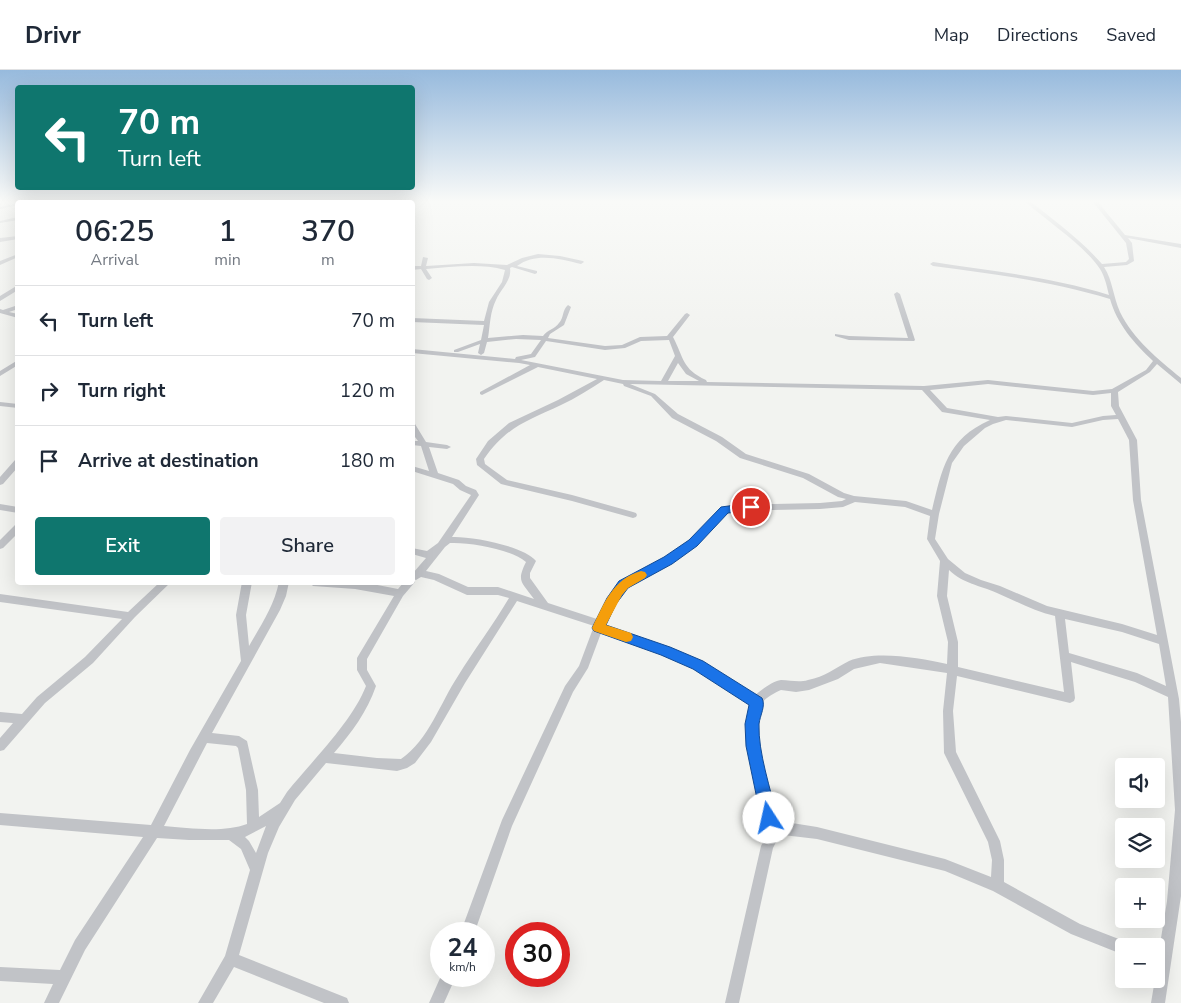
<!DOCTYPE html>
<html lang="en">
<head>
<meta charset="utf-8">
<style>
  body { margin:0; font-family:"Nunito Sans",sans-serif; background:#f2f2f3; color:#1f2937; height:100vh; display:flex; flex-direction:column; font-size:19px; white-space:nowrap }
  * { box-sizing:border-box; margin:0 }
  p { font-size:16px; color:#747a83 }
  .icon { flex:none; width:28px; height:28px; fill:none; stroke:currentColor; stroke-width:2; stroke-linecap:round; stroke-linejoin:round }
  .map { position:relative; flex:1; overflow:hidden }
  .details { position:absolute; left:15px; top:130px; width:400px; height:385px; display:flex; flex-direction:column; background:#fff; border-radius:5px; box-shadow:0 5px 20px #0002 }
  .details>* { flex:none }
  .banner { position:absolute; left:15px; top:15px; width:400px; height:105px; border-radius:5px; box-shadow:0 5px 20px #0002; background:#0f766e; color:#fff; overflow:hidden }
  .controls { position:absolute; left:1115px; top:688px; display:grid; gap:10px }
  .controls a { display:grid; place-items:center; width:50px; height:50px; border-radius:5px; background:#fff; box-shadow:0 5px 20px #0002; font-size:25px }
  .speed { position:absolute; left:430px; top:852px; display:flex; gap:10px; font-size:25px; font-weight:700; text-align:center }
  .speed>* { display:grid; place-content:center; width:65px; height:65px; border-radius:50%; background:#fff; box-shadow:0 5px 20px #0002; line-height:1 }
  .speed small { font-size:12px; font-weight:400 }
  .speed .limit { border:8px solid #d22; background:#fff; color:#111 }
  .pin { position:absolute; display:grid; place-items:center; width:42px; height:42px; color:#fff; margin:-21px; border:2px solid #fff; border-radius:50%; box-shadow:0 1px 5px #0007 }
  .me { position:absolute; width:55px; margin:-28px; rotate:350deg; stroke-linejoin:round; filter:drop-shadow(0 0 4px #0008) }
  .turn { display:flex; align-items:center; gap:18px; height:105px; padding:0 20px; font-size:22px }
  .turn .icon { width:65px; height:65px; stroke-width:2.5 }
  .turn b { display:block; font-size:35px; line-height:42px }
  .eta { display:flex; justify-content:space-evenly; align-items:center; height:85px; text-align:center }
  .eta b { font-size:30px; font-weight:600; line-height:35px }
  .button { display:flex; gap:10px; margin-top:auto; padding:10px 20px }
  .button a { flex:1; height:58px; border-radius:5px; background:#0f766e; color:#fff; font-size:20px; font-weight:600; line-height:58px; text-align:center }
  .button a+a { background:#f2f2f3; color:#1f2937 }
  ul { padding:0; list-style:none }
  li { display:flex; align-items:center; gap:15px; height:70px; padding:0 20px; border-top:1px solid #e0e1e3 }
  li div { flex:1 }
  li b { display:block; font-size:19px }
  li em { font-style:normal }
  header { display:flex; align-items:center; gap:30px; box-sizing:border-box; height:70px; padding:0 25px; background:#fff; border-bottom:1px solid #e0e1e3 }
  header strong { font-size:24px }
  nav { display:flex; gap:28px; margin-inline-start:auto; font-size:18px }
  .map>svg:first-child { display:block }
  .lines { fill:none; stroke-linecap:round; stroke-linejoin:round }
  .minor { fill:#c1c3c7; fill-rule:evenodd }
  .route { fill:#1a73e8; stroke:#114b97 }
  .slow { fill:#f59e0b }
</style>
</head>
<body>
<header>
<strong>Drivr</strong>
<nav><a>Map</a><a>Directions</a><a>Saved</a></nav>
</header>
<div class="map">
<svg width="1181" height="933" viewBox="0 0 1181 933">
  <rect width="100%" height="100%" fill="#f2f3f0"/>
  <g class="lines">
    <path class="minor" d="M1026 132H1031C1056 152 1081 170 1102 194L1126 192 1129 189 1126 173 1093 132H1098L1125 165 1181 174V178L1128 168 1132 173 1134 191 1127 195 1104 197C1113 211 1113 227 1120 242 1133 269 1158 289 1181 308V314L1157 294 1150 302 1118 322 1119 336 1137 370 1141 430 1179 629 1181 652V826L1165 933H1151L1155 909H1156V899L1167 831 1175 740 1168 627 1135 612 1071 592 1075 628 1074 631 1070 633 957 606 953 641 956 682 1000 771 1004 790V812L1080 854 1129 873 1130 876H1124V885L1071 864 993 821 945 801 817 769 783 765 778 768 773 778 739 933H725L761 776 766 766 760 728 748 676 746 654 750 633 694 598 663 584 601 563 588 598 573 622 512 756 474 864H460L502 750 565 616 579 596 594 556 517 531 465 613 431 672 415 693 407 698 397 701 326 693 295 730 279 757 268 783 239 885 347 928 349 933H324L234 897 213 933H198L225 886 250 800 241 779 229 770H189L157 768 85 880 59 933H44L53 914 0 911V897L60 900 75 870 143 767 0 755V743L151 755 190 680 241 591 236 545 242 512H252L246 545 249 576C261 555 274 536 279 512H289L286 526 280 540 212 663 239 666 247 671 258 720 259 747 280 733 287 722C312 691 352 652 366 616L357 600V588L394 526 355 519 313 516 309 512H362L398 519 404 512H412L413 509 415 512 403 526 367 589V600L376 616C367 642 352 662 334 683L377 688 401 689C429 670 440 633 458 606 474 580 493 555 509 528L498 525H467L434 510 421 507 416 510 413 509V503L426 488 412 484V478L427 481 438 473 471 425 460 420 453 414 412 401V396L429 401 421 376 412 375V371H418L412 363V354H415L426 372 447 375 451 377 447 379 429 377 438 403 459 410 466 416 476 420 479 425 452 467C470 466 525 476 536 491L530 503V508L548 533 597 549 608 528 621 512 665 488 690 471 719 439 734 435 820 433 842 431 846 429 838 427 803 408 740 388 716 371 672 348 651 326 624 316 623 314 604 310C590 319 576 328 561 335 527 351 506 357 484 389L485 394 507 410 572 425 633 442 636 443 637 445 636 447 633 448 572 431 501 414 477 395 476 389 488 371 509 353 558 330 597 309 538 297 482 325 480 324V322L530 295 519 293 412 283V279L515 289 516 287 531 284 541 270 516 269 487 272 484 283 481 285 478 283 480 274 458 282H454V280L481 270 484 255 412 252V248L484 251 489 232 502 212 505 200C480 193 452 197 426 199L432 208 429 210 427 209 421 199 412 200V196H421L423 187 428 188 426 196 474 193 507 195 522 188 538 184 560 186 583 191 584 192 581 194C560 189 536 182 517 196L537 201V203L535 204 512 197 510 198C512 210 501 219 496 230 490 242 490 255 488 268L523 265 543 266C547 260 555 259 559 253 564 248 562 240 568 235L571 237 564 255 550 264 548 268 605 276 622 275 640 267 667 266 685 244 687 243 690 245 673 267C684 288 682 299 706 310L707 312 924 316 988 310 1093 321 1112 319 1146 300 1153 291C1134 273 1117 254 1110 229 1052 211 993 204 933 196L930 194 933 192C992 201 1052 207 1109 225 1107 217 1105 207 1100 199 1082 173 1050 154 1026 132ZM669 270 675 286 661 311 623 310 521 290 535 287 546 271 605 280 625 278 641 271ZM678 293 686 304 699 311H668ZM630 314 922 320 942 342 990 350C947 369 942 399 932 440L906 431 854 426 844 423 809 404 746 384 722 367 678 344 655 324ZM988 314 1093 325 1111 323V336L1116 345 1103 346 1072 353 1006 346 998 347 947 338 930 320ZM1118 349 1129 370 1133 430 1157 565 1122 554 1047 536 1000 516 981 510 965 503 948 489 935 469 939 444 952 393 964 376 985 358 993 354 1006 350 1072 357 1103 350ZM855 432 905 437 930 446 927 469 940 491 937 526 948 572 947 594C919 588 876 580 849 591 835 598 825 607 808 610 798 613 791 610 781 610 772 611 762 620 755 625L702 592 670 578 604 556 615 533 627 518 671 492 696 475 725 443 734 441 820 439 843 437ZM450 473C470 472 510 479 526 492 516 512 522 512 534 529L498 517H468L439 504 426 501 445 477ZM949 500C964 514 979 515 997 523 1016 531 1034 541 1055 546L1064 622 958 597V572L947 526ZM1065 549 1122 562 1159 574 1166 616 1137 603 1069 583ZM880 593 947 603 943 641 944 683 988 772 992 790 991 807 945 789 817 757 792 753H781L776 755C775 746 774 737 772 728 767 705 751 658 760 636 763 629 774 623 781 620L796 622 809 620 838 609 854 599ZM207 673 236 676 238 678 246 720 247 754C224 763 188 758 164 756ZM266 756 256 783 249 771 245 767Z
      M18 133V135L0 139V137Z
      M18 147V150L0 153V151Z
      M18 166V169L0 172V168Z
      M18 184V187L0 195V191Z
      M18 215V220L0 231V226Z
      M897 222 900 224 915 270 914 271 849 270 835 266V264L849 266 908 268 894 224Z
      M18 235V239L9 242 18 244V248L0 243V239L3 240Z
      M18 290V295L0 306V301Z
      M0 332 18 334V338L0 336Z
      M15 390H18V397L3 414 0 415V407Z
      M0 434 18 437V443L0 440Z
      M18 454V463L3 478 0 479V470L15 455Z
      M160 512H171L135 547 93 593 45 633 4 680 0 681V668L13 653 0 652V642L22 644 37 627 85 587 122 549 0 532V524L128 542Z
      M441 906H456L444 933H429Z"/>
  </g>
  <linearGradient id="sky" x2="0" y2="1"><stop stop-color="#97badd"/><stop offset="0.5" stop-color="#f9faf8"/><stop offset="1" stop-color="#f9faf8" stop-opacity="0"/></linearGradient>
  <rect width="1181" height="263" fill="url(#sky)"/>
  <path class="route" d="M751 433 756 437 755 440 728 443 697 476 672 494 628 518 616 534 606 555 670 577 703 591 762 628C766 636 760 645 759 654 758 683 771 719 777 748L775 753 769 756 763 753 761 748 746 676 745 654 749 635 693 599 661 585 594 561 592 558 607 528 619 511 664 487 689 470 721 437Z"/>
  <path class="slow" d="M641 501 645 502 647 505 645 508 628 518 622 525 606 555 631 563 633 567 631 571 626 572 594 561 592 558C604 533 613 509 641 501Z"/>
</svg>
<div class="controls">
<a><svg class="icon" aria-label="sound" viewBox="0 0 24 24"><path d="M4 9h4l5-4v14l-5-4H4zM17 9q2 3 0 6"/></svg></a>
<a><svg class="icon" aria-label="layers" viewBox="0 0 24 24"><path d="M12 4l9 5-9 5-9-5zM3 14l9 5 9-5"/></svg></a>
<a>+</a>
<a>−</a>
</div>
<div class="speed"><div>24<small>km/h</small></div><div class="limit">30</div></div>
<div class="pin" style="left:751px;top:437px;background:#d93025"><svg class="icon" aria-label="arrive" viewBox="0 0 24 24"><path d="M6 21V4h12l-3 4 3 4H6"/></svg></div>
<svg class="me" style="left:769px;top:748px" viewBox="-20 -20 40 40"><circle r="19" fill="#fff"/><path d="M0-13L10 11 0 6-10 11z" fill="#1a73e8"/></svg>
<div class="banner">
<div class="turn"><svg class="icon" aria-label="left" viewBox="0 0 24 24"><path d="M17 20v-9H6M10 6l-5 5 5 5"/></svg><div><b>70 m</b>Turn left</div></div>
</div>
<section class="details">
<div class="eta">
<div><b>06:25</b><p>Arrival</p></div>
<div><b>1</b><p>min</p></div>
<div><b>370</b><p>m</p></div>
</div>
<ul>
<li><svg class="icon" aria-label="left" viewBox="0 0 24 24"><path d="M17 20v-9H6M10 6l-5 5 5 5"/></svg><div><b>Turn left</b></div><em>70 m</em></li>
<li><svg class="icon" aria-label="right" viewBox="0 0 24 24"><path d="M7 20v-9h11M14 6l5 5-5 5"/></svg><div><b>Turn right</b></div><em>120 m</em></li>
<li><svg class="icon" aria-label="arrive" viewBox="0 0 24 24"><path d="M6 21V4h12l-3 4 3 4H6"/></svg><div><b>Arrive at destination</b></div><em>180 m</em></li>
</ul>
<div class="button"><a>Exit</a><a>Share</a></div>
</section>
</div>
</body>
</html>
